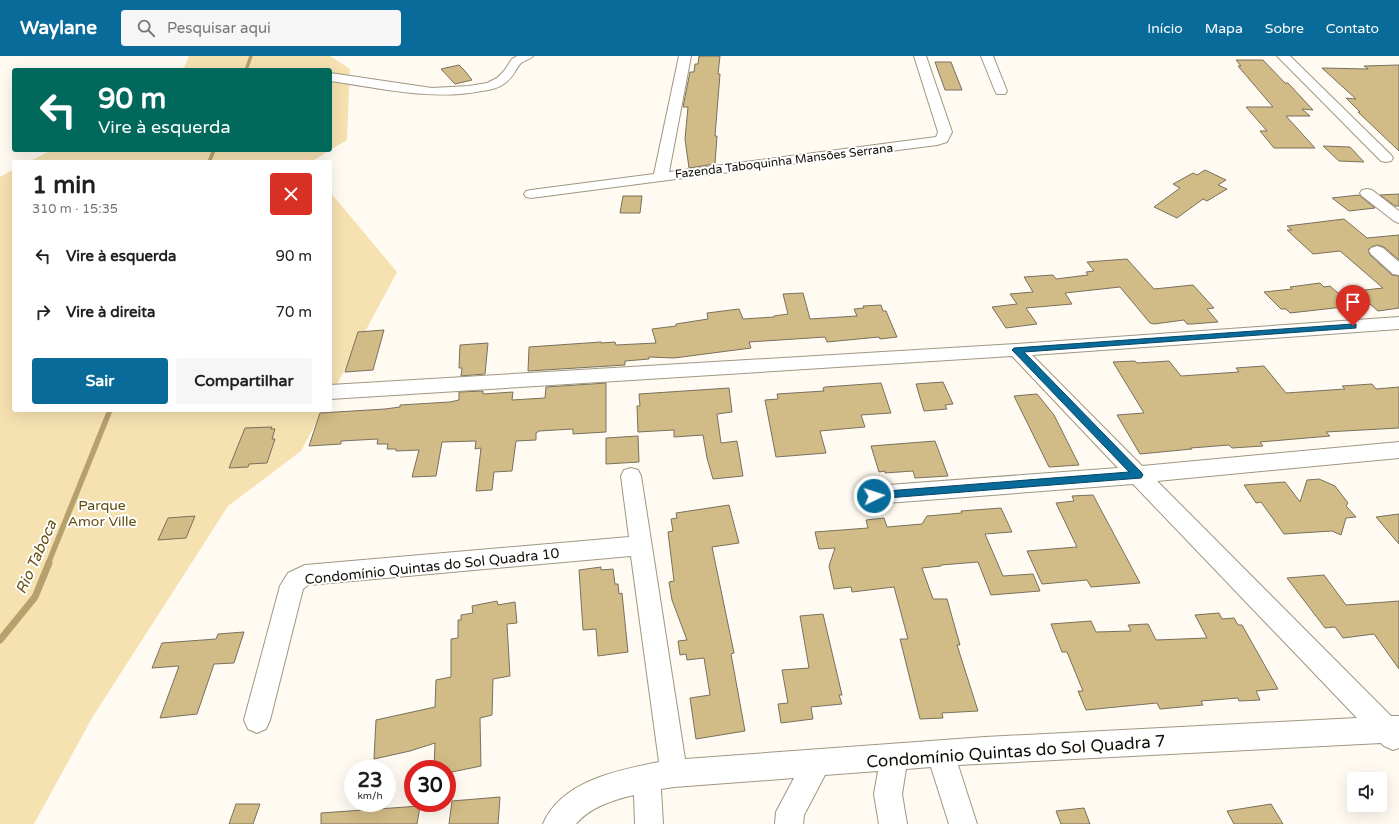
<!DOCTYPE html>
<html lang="pt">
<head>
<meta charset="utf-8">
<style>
  body { margin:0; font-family:"Varela Round",sans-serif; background:#f6f6f6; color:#202124; height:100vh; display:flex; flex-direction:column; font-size:15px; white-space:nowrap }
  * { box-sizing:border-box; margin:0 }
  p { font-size:13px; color:#757577 }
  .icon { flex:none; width:22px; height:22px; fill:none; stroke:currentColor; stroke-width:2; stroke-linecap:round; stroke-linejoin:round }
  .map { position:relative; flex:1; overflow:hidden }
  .drawer { position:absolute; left:12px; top:104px; width:320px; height:252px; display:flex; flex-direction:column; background:#fff; border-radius:4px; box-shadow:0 4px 16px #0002 }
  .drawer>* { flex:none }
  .banner { position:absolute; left:12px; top:12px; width:320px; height:84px; border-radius:4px; box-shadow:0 4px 16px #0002; background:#00695c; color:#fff; overflow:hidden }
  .buttons { position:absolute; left:1347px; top:716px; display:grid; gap:8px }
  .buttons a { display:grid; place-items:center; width:40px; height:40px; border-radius:4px; background:#fff; box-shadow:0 4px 16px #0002; font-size:20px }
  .speed { position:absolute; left:344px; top:704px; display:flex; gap:8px; font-size:20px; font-weight:700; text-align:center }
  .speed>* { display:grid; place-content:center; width:52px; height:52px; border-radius:50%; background:#fff; box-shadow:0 4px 16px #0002; line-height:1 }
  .speed small { font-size:10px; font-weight:400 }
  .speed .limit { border:6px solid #d22; background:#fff; color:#111 }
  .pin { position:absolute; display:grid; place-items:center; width:34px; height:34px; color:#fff; margin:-41px -17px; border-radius:50% 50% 50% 0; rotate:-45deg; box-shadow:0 0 4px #0007 }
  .pin .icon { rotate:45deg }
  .me { position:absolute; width:44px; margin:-22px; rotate:86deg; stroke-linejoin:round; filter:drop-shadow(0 0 3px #0008) }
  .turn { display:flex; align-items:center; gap:14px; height:84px; padding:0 20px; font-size:18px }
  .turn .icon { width:52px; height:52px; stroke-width:2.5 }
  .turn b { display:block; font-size:28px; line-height:34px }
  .round { display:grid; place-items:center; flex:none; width:42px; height:42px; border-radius:4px; background:#f6f6f6 }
  .headline { display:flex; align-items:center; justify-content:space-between; height:68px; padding:0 20px }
  h1 { font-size:24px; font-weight:800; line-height:30px }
  .action { display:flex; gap:8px; margin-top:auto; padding:8px 20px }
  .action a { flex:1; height:46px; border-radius:4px; background:#096b99; color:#fff; font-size:16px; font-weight:800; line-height:46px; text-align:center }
  .action a+a { background:#f6f6f6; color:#202124 }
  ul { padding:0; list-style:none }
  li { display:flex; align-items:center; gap:12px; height:56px; padding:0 20px }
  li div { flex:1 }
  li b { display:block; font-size:15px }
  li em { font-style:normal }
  header { display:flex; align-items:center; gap:24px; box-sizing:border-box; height:56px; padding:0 20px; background:#096b99; color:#fff }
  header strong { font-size:19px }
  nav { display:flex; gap:22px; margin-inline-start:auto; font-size:14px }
  .search { width:280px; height:36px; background:#f6f6f6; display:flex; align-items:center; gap:10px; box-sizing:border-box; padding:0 14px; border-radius:4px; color:#757577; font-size:15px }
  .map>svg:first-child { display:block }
  .green { fill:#f6e1b1 }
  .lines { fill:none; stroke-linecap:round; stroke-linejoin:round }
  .stream-far2 { stroke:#b6a16d; stroke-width:3.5 }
  .stream-far1 { stroke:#b6a16d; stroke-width:5.5 }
  .stream { stroke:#b6a16d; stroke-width:7 }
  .building { fill:#d1bb86; stroke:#7a715d }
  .street-casing { stroke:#a09782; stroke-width:2 }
  .street { fill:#fff; fill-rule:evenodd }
  .route { fill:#096b99; stroke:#064663 }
  .labels { text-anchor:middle; stroke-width:4; stroke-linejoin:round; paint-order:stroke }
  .far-street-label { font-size:12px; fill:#120e07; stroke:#fff }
  .park-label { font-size:14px; fill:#624b09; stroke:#fff }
  .street-label { font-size:14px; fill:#120e07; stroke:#fff }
  .water-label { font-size:15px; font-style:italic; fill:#654f0f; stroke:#fff }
  .near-street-label { font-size:17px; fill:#120e07; stroke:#fff }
</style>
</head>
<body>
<header>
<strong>Waylane</strong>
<div class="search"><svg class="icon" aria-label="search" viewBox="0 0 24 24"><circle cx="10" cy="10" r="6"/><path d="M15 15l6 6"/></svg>Pesquisar aqui</div>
<nav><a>Início</a><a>Mapa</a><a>Sobre</a><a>Contato</a></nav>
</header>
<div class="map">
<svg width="1399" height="768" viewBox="0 0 1399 768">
  <rect width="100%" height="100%" fill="#fffbf2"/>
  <path class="green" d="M189 0H330L350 13 347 84 330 94V14H183Z
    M52 94H330L311 106H28Z
    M14 113V354H323L301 395 228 450 92 662 34 768H0V121Z
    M330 136 397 216 330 341Z"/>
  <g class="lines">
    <path class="stream-far2" d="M246 14 251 0
      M209 106 214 94"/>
    <path class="stream-far1" d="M48 508 110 354"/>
    <path class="stream" d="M0 584 35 541 49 507"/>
  </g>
  <path class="building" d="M699 0H720L718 18H720L715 80H717L715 108 689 112 685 83 688 51H683L690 16H694L695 8H698Z
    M1236 4H1263L1285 27H1288L1313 54 1302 53 1310 60H1286L1315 92H1274L1260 75H1267L1246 51H1273L1238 10H1241Z
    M935 6H951L962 34H945Z
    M459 9 465 15 472 24 455 28 441 13Z
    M1399 9V95L1358 56H1360L1346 42 1356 43 1322 12 1368 13 1364 10Z
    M1323 90 1350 91 1364 106 1339 105Z
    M1205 114 1226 124 1218 129 1227 133 1207 145 1203 143 1177 162 1154 151 1180 132 1173 128 1193 117 1197 119Z
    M1399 138V150H1395L1380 139Z
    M1359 139 1375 152 1349 155 1332 142Z
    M623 140H642L640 157H620Z
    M1344 163 1367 182 1399 179V204L1384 191 1377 189 1371 191 1368 194 1370 199 1392 219 1399 220V252L1378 255 1370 248 1290 257 1286 253H1281L1264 236 1292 233 1290 231 1320 227 1324 231 1330 230 1338 237 1383 232 1340 195 1313 198 1287 174H1292L1287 170Z
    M1127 203 1154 233 1193 229 1214 252 1207 253 1218 266 1192 268H1187L1184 264 1154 268 1150 267 1120 231 1065 237 1072 248 1026 252 1037 268 1006 272 992 251 1017 248 1010 238 1033 236 1024 221 1053 219 1056 223 1088 219 1086 216 1094 215 1087 206Z
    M803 237 810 263 857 260 854 253 864 252 863 250 881 249 883 255H886L897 281 880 283 879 281 827 286 825 281 749 286 751 292 674 302 649 301V303L625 305V309L528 315 529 291 601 286V287L615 286 616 289 656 287 652 273 676 270V268L708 263 707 257 739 253 743 263 774 261V260L788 258 783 238Z
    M384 274 373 314 345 316 358 276Z
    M488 287 485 318 461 320 462 312H459L460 289Z
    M1135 305 1137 307 1169 305 1181 320 1239 316 1236 312 1264 310 1286 337 1345 333 1342 330 1372 328 1376 333 1399 331V372L1326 376 1330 380 1260 386 1263 390 1232 392 1229 389 1191 392 1192 393 1140 398 1117 359 1144 357 1113 306Z
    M943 326 953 348 945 349 947 353 924 355 916 328Z
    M606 327V376L573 378V373L539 375 536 377V384L516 385 512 415 494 416 492 434 476 435 481 392 475 393 476 385 442 386 436 420 412 421 419 394 396 395V393H387L388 388H377L378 383 341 385V388L309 390 320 357 385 353 400 351V349L450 346 459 344V336L483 335V338L513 336 512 344 545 342 546 331Z
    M881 327 891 357 861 359 865 371 820 375 826 397 776 401 765 344 778 343 777 338 824 335 823 332 825 331Z
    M729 332 732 356 717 358 721 387 737 385 743 420 713 423 707 402 703 379 674 381V374L638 376 637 350H640L639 338Z
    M1037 338 1054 359 1079 409 1049 411 1014 340Z
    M272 371 271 373H275L272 383H275L267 407 249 408 248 411 229 412 245 372Z
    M638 380 639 406 606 408V382Z
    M935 385 948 420 915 422 913 415 885 417V415L879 416 871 390Z
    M1319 423 1335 430 1348 447 1346 450 1356 461 1346 462 1341 479 1332 475 1284 478 1261 446 1256 447 1244 429 1285 426 1300 446 1307 424Z
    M1093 439 1140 527 1091 531 1087 524 1042 528 1027 495 1077 491 1056 447 1074 445 1072 440Z
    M729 449 739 487 712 491 734 597 731 598 745 675 696 683 690 642 710 639 704 602 687 604 686 598 680 599 678 585 687 584 672 544 669 526 674 525 668 476 673 475 671 463 677 462 676 457Z
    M1001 452 1012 476 985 478 1003 520 1033 518 1040 535 991 539 978 506 941 509V510L922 512 933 543H947L960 589H957L978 655 942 657 943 662 920 663 900 583H908L894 531 852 536 851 531 834 533 829 510 835 492 819 493 815 476 868 472 866 464 884 462 887 471 922 468 927 460 962 457 961 455Z
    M1399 458V488L1376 461Z
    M195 460 186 482 158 484 168 462Z
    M601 511V514L613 513 615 528H618L619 538 622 537 628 596 598 600 596 573 583 574 579 514Z
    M1324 519 1346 549 1399 545V613L1374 578 1343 582 1335 571 1325 572 1287 522Z
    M497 545 498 549 515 546 517 567 507 568 510 620 493 623 492 659 480 662 481 710 447 717V713H434L435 687 410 695 374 703 376 664 435 651 436 624 451 621V583L458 582V564H461V559L473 557 472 550Z
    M1219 557 1222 563 1234 562 1238 569H1242L1278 633 1256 635 1260 644 1239 645 1238 642 1201 645 1203 649 1160 653 1157 647 1086 654 1078 635H1083L1067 596H1062L1051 568 1091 565 1096 576 1131 575 1128 569 1148 568 1156 584 1207 582 1195 559Z
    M823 558 842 639H839L842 648 811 651 813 663 781 667 778 648 788 647 782 614 809 612 800 560Z
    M244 576 234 607 214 608 197 658 160 662 179 610 152 612 162 587 216 583 218 578Z
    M500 741 498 768H449L452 745Z
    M236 748H260L253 768H229Z
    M1271 748 1283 768H1234L1227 755Z
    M420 750 417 768H321V757Z
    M1084 752 1090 768H1061L1056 755Z"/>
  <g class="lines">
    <g class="street-casing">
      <path id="street" d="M517 0H533C530 4 524 4 520 8 515 14 513 22 505 27 499 32 490 34 482 35 432 45 380 32 330 25V17L432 32 469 30 487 27 497 22 504 15 512 3Z
        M679 0H691L669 116 936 81 938 76 914 0H926L952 76 947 86 937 89 531 142 526 141 524 138 526 135 531 134 654 118Z
        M981 0H993L1007 35 1005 38H997L995 35Z
        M1277 0H1290L1391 99 1393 102 1391 105 1386 106 1381 105Z
        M1367 133 1372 134 1399 155V167L1394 165 1362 140 1360 137 1362 134Z
        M1377 190 1383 192 1399 206V219L1393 218 1371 198 1369 195 1371 192Z
        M1399 261V273L1032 299 1142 410 1399 386V402L1157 425 1391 660H1399V692L1393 694 1384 690 1381 687 958 709 977 768H949L931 711 906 713 902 738 907 768H879L874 738 878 715 825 719 804 759 803 768H775L776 756 794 722 674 731 661 733 663 768H635L634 739C613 744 590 751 576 768H543C561 725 618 714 659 706L631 500 308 529 303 533 270 664 266 673 257 677 248 673 244 664 280 530 288 517 305 509 629 481 621 420 624 414 631 412 638 414 641 420 685 703 985 681 1357 662 1133 428 874 448 867 445 863 439 867 433 874 430 1118 412 1012 300 330 343V329L1016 288Z"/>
    </g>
    <use href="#street" class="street"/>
  </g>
  <path class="route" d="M1353 268H1356V272L1024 296 1141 416 1143 419 1141 422 874 443 870 442 869 440 870 437 874 436 1129 416 1014 296 1012 294 1014 292Z"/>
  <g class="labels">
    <g class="far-street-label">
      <text transform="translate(784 105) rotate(-7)" y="4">Fazenda Taboquinha Mansões Serrana</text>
    </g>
    <g class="park-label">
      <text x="102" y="454">Parque<tspan x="102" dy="16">Amor Ville</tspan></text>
    </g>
    <g class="street-label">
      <text transform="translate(432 510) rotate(-6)" y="5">Condomínio Quintas do Sol Quadra 10</text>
    </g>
    <g class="water-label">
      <text transform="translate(36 501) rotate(-66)" y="5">Rio Taboca</text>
    </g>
    <g class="near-street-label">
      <text transform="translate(1016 695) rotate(-4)" y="6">Condomínio Quintas do Sol Quadra 7</text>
    </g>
  </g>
</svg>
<div class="buttons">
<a><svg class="icon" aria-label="sound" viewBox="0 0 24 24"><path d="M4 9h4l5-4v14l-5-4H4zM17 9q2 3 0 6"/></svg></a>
</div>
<div class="speed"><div>23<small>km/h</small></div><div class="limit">30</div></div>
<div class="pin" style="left:1353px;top:270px;background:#d93025"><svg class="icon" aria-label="arrive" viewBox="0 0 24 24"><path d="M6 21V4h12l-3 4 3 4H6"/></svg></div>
<svg class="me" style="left:874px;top:440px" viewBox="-20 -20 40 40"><circle r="17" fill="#096b99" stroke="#fff" stroke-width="3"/><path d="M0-11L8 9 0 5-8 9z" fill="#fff"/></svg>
<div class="banner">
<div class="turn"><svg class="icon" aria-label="left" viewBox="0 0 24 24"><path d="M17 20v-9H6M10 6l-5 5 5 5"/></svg><div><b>90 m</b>Vire à esquerda</div></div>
</div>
<section class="drawer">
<div class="headline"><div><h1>1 min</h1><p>310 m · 15:35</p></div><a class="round" style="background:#d93025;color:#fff"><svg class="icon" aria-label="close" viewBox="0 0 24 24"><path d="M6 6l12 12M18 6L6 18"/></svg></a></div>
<ul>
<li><svg class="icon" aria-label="left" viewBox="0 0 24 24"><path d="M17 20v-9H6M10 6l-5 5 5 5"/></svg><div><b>Vire à esquerda</b></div><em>90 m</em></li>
<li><svg class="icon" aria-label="right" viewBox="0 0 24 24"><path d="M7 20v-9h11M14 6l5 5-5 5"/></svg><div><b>Vire à direita</b></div><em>70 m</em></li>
</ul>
<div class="action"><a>Sair</a><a>Compartilhar</a></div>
</section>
</div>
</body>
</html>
